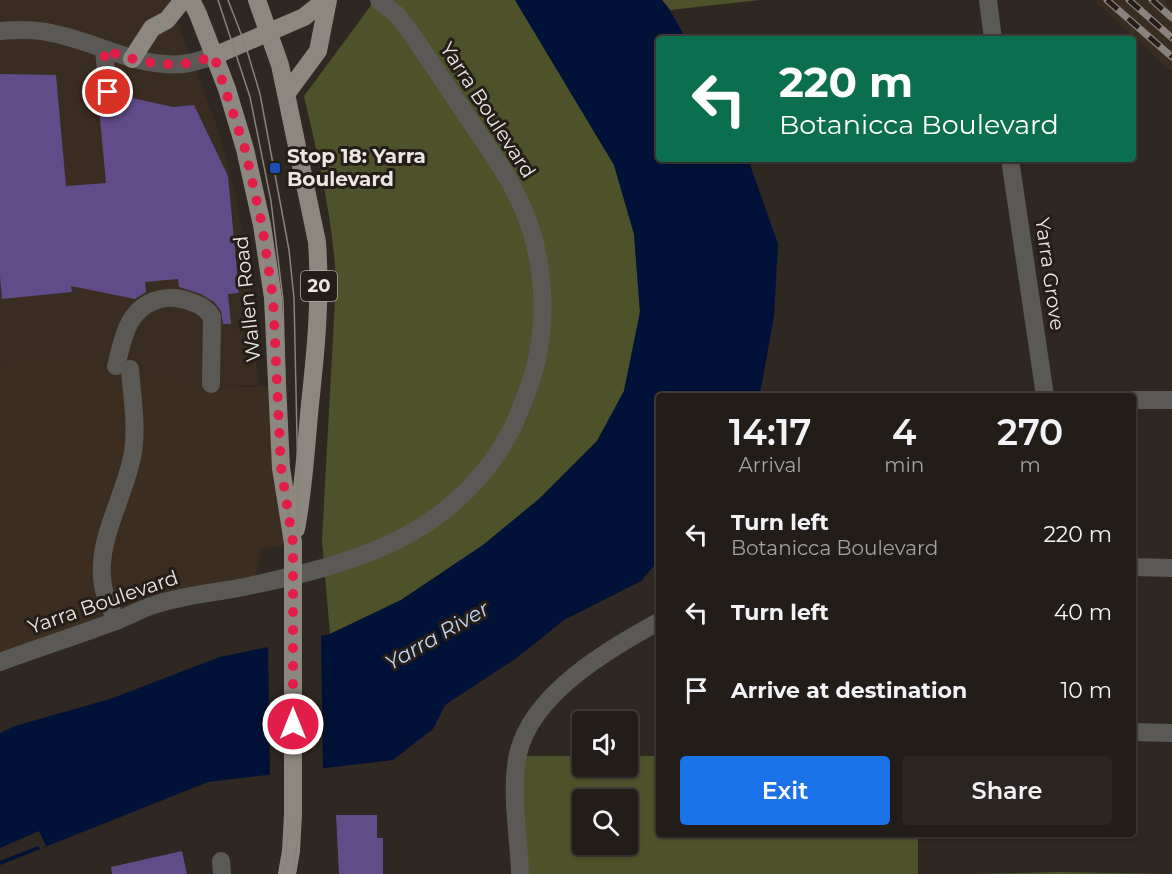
<!DOCTYPE html>
<html lang="en">
<head>
<meta charset="utf-8">
<style>
  body { margin:0; font-family:Montserrat,sans-serif; background:#2b2622; color:#f1f3f6; height:100vh; display:flex; flex-direction:column; font-size:22px; white-space:nowrap }
  * { box-sizing:border-box; margin:0 }
  p { font-size:20px; color:#a3a2a2 }
  .icon { flex:none; width:33px; height:33px; fill:none; stroke:currentColor; stroke-width:2; stroke-linecap:round; stroke-linejoin:round }
  .map { position:relative; flex:1; overflow:hidden }
  .panel { position:absolute; left:656px; top:393px; width:480px; height:444px; display:flex; flex-direction:column; background:#231d19; border-radius:6px; box-shadow:0 2px 4px #0004,0 0 0 2px #403b38 }
  .panel>* { flex:none }
  .hud { position:absolute; left:656px; top:36px; width:480px; height:126px; border-radius:6px; box-shadow:0 2px 4px #0004,0 0 0 2px #403b38; background:#0b6e4f; color:#fff; overflow:hidden }
  .tools { position:absolute; left:572px; top:711px; display:grid; gap:12px }
  .tools a { display:grid; place-items:center; width:66px; height:66px; border-radius:6px; background:#231d19; box-shadow:0 2px 4px #0004,0 0 0 2px #403b38; font-size:30px }
  .pin { position:absolute; display:grid; place-items:center; width:51px; height:51px; color:#fff; margin:-26px; border:3px solid #fff; border-radius:50%; box-shadow:0 2px 6px #0007 }
  .me { position:absolute; width:66px; margin:-33px; rotate:0deg; stroke-linejoin:round; filter:drop-shadow(0 0 4px #0008) }
  .turn { display:flex; align-items:center; gap:21px; height:126px; padding:0 24px; font-size:27px }
  .turn .icon { width:78px; height:78px; stroke-width:2.5 }
  .turn b { display:block; font-size:42px; line-height:51px }
  .eta { display:flex; justify-content:space-evenly; align-items:center; height:102px; text-align:center }
  .eta b { font-size:36px; font-weight:600; line-height:42px }
  .cta { display:flex; gap:12px; margin-top:auto; padding:12px 24px }
  .cta a { flex:1; height:69px; border-radius:6px; background:#1a73e8; color:#fff; font-size:24px; font-weight:600; line-height:69px; text-align:center }
  .cta a+a { background:#2b2622; color:#f1f3f6 }
  ul { padding:0; list-style:none }
  li { display:flex; align-items:center; gap:18px; height:78px; padding:0 24px }
  li div { flex:1 }
  li b { display:block; font-size:22px }
  li em { font-style:normal }
  .map>svg:first-child { display:block }
  .built { fill:#392c21 }
  .education { fill:#3b2e20 }
  .green { fill:#4e522b; fill-rule:evenodd }
  .water { fill:#001237 }
  .pier { fill:#2f2721 }
  .building { fill:#604c89 }
  .lines { fill:none; stroke-linecap:round; stroke-linejoin:round }
  .minor { stroke:#5b5955; stroke-width:18 }
  .major { stroke:#8c887f; stroke-width:18 }
  .tram { stroke:#89827d; stroke-width:1.5 }
  .rail-casing { stroke:#89827d; stroke-width:7 }
  .rail { stroke:#251e18; stroke-width:4.5; stroke-dasharray:14; stroke-linecap:butt }
  .major-bridge { stroke:#8c887f; stroke-width:18 }
  .route { stroke:#e11d48; stroke-width:10; stroke-dasharray:0 18 }
  .transit-dot { fill:#1a4fb4; stroke:#251e18; stroke-width:2 }
  .labels { text-anchor:middle; stroke-width:6; stroke-linejoin:round; paint-order:stroke }
  .shield { fill:#251e18; stroke:#b0aaa5; stroke-width:1.5 }
  .shield-label { font-size:18px; font-weight:bold; fill:#ebe6e2 }
  .street-label { font-size:20px; fill:#ebe6e2; stroke:#251e18 }
  .poi-label { font-size:20px; font-weight:bold; fill:#ebe6e2; stroke:#251e18; text-anchor:start }
  .water-label { font-size:21px; font-style:italic; fill:#c0d7f8; stroke:#251e18 }
</style>
</head>
<body>
<div class="map">
<svg width="1172" height="874" viewBox="0 0 1172 874">
  <rect width="100%" height="100%" fill="#2f2721"/>
  <path class="built" d="M0 0H169L219 132 236 197 249 279 259 386 196 384 101 363 5 365 0 367Z
    M1093 0H1164L1172 7V72Z"/>
  <path class="education" d="M47 358H70L101 363 196 384 250 387 282 385 293 543 262 550 252 588 158 611 0 663V367L26 360Z"/>
  <path class="green" d="M375 0H515L614 165 634 234 640 312 624 391 597 441 539 499 483 545 401 600 330 634 322 540 336 282C333 218 318 157 304 96Z
    M662 0H760L670 10Z
    M525 756H582V766H627V756H658V834H918V874H520L516 796ZM582 800H627V844H582Z
    M1059 872 1172 874H973Z"/>
  <path class="water" d="M515 0H662L670 10 686 39H658V159H748L778 244 774 316 761 389 758 396H658V561L641 581 564 620 518 657 445 705 433 729 393 760 208 782 0 865V733L15 726 110 699 220 657 330 634 401 600 483 545 539 499 597 441 624 391 640 312 634 234 614 165Z"/>
  <path class="pier" d="M321 633 323 772 270 778 268 644Z
    M39 831 46 846 40 849 38 846 0 861V848Z"/>
  <path class="building" d="M0 74 56 75 66 186 106 183 98 98 103 102 108 103 115 101 119 95 173 107 194 105 228 176 239 293 228 294 231 324H223L221 311 214 302 201 294 179 287 178 279 145 282 146 292 135 299 71 286 72 292 2 299 0 276Z
    M336 815H377V838H383V874H339Z
    M182 851 187 874H112L111 867Z"/>
  <g class="lines">
    <path class="minor" d="M988 0 993 39
      M0 31C17 30 35 29 51 33 96 41 135 68 183 64 193 63 204 59 214 56
      M104 50 108 92
      M1010 159 1045 396
      M116 366C123 340 126 312 154 301 165 297 173 297 185 300 197 304 205 306 212 317L211 384
      M1132 400H1172
      M1132 567 1172 568
      M116 621C112 610 105 598 103 586 95 540 126 496 133 452 137 425 132 396 130 369
      M0 662C38 648 78 635 116 621 129 616 141 609 154 605 183 595 214 593 244 587 352 564 452 538 509 434 517 421 521 406 527 392 549 336 547 266 524 211 512 181 493 155 475 128 453 95 431 63 409 30L397 15 379 0
      M1132 732 1172 733
      M221 861 222 874
      M520 874C519 835 510 793 518 754 532 693 608 650 658 622"/>
    <path class="major" d="M191 0 198 14 227 89 245 149 262 225 273 298 281 468 293 543
      M257 0 280 65 317 242C321 298 316 349 310 404 306 446 304 487 296 529
      M214 56 304 17 325 0
      M132 59 152 28 167 20 183 0
      M287 93 318 51 328 0
      M287 874 291 851 293 814"/>
    <path class="tram" d="M218 0 250 97 271 201 283 300 288 502V835L284 874
      M228 0 245 44 260 94 289 250 294 298 298 484V834L293 874"/>
    <g class="rail-casing">
      <path id="rail" d="M1107 0 1172 57
        M1129 0 1172 38
        M1152 0 1172 18"/>
    </g>
    <use href="#rail" class="rail"/>
    <path class="major-bridge" d="M293 814V543"/>
  </g>
  <g class="lines">
    <path class="route" d="M108 92 104 50C129 59 156 66 182 64 193 63 204 59 214 56L245 149 262 225 273 298 281 468 293 543V724"/>
  </g>
  <rect class="transit-dot" x="269" y="162" width="12" height="12" rx="3"/>
  <g class="labels">
    <rect class="shield" x="301" y="271" width="36" height="30" rx="4.5"/>
    <g class="shield-label">
      <text x="319" y="292">20</text>
    </g>
    <g class="street-label">
      <text transform="translate(488 110) rotate(57)" y="7">Yarra Boulevard</text>
      <text transform="translate(1050 274) rotate(82)" y="7">Yarra Grove</text>
      <text transform="translate(247 299) rotate(-96)" y="7">Wallen Road</text>
      <text transform="translate(103 602) rotate(-19)" y="7">Yarra Boulevard</text>
    </g>
    <g class="poi-label">
      <text x="287" y="163">Stop 18: Yarra<tspan x="287" dy="23">Boulevard</tspan></text>
    </g>
    <g class="water-label">
      <text transform="translate(437 636) rotate(-30)" y="7">Yarra River</text>
    </g>
  </g>
</svg>
<div class="tools">
<a><svg class="icon" aria-label="sound" viewBox="0 0 24 24"><path d="M4 9h4l5-4v14l-5-4H4zM17 9q2 3 0 6"/></svg></a>
<a><svg class="icon" aria-label="search" viewBox="0 0 24 24"><circle cx="10" cy="10" r="6"/><path d="M15 15l6 6"/></svg></a>
</div>
<div class="pin" style="left:108px;top:92px;background:#d93025"><svg class="icon" aria-label="arrive" viewBox="0 0 24 24"><path d="M6 21V4h12l-3 4 3 4H6"/></svg></div>
<svg class="me" style="left:293px;top:724px" viewBox="-20 -20 40 40"><circle r="17" fill="#e11d48" stroke="#fff" stroke-width="3"/><path d="M0-11L8 9 0 5-8 9z" fill="#fff"/></svg>
<div class="hud">
<div class="turn"><svg class="icon" aria-label="left" viewBox="0 0 24 24"><path d="M17 20v-9H6M10 6l-5 5 5 5"/></svg><div><b>220 m</b>Botanicca Boulevard</div></div>
</div>
<section class="panel">
<div class="eta">
<div><b>14:17</b><p>Arrival</p></div>
<div><b>4</b><p>min</p></div>
<div><b>270</b><p>m</p></div>
</div>
<ul>
<li><svg class="icon" aria-label="left" viewBox="0 0 24 24"><path d="M17 20v-9H6M10 6l-5 5 5 5"/></svg><div><b>Turn left</b><p>Botanicca Boulevard</p></div><em>220 m</em></li>
<li><svg class="icon" aria-label="left" viewBox="0 0 24 24"><path d="M17 20v-9H6M10 6l-5 5 5 5"/></svg><div><b>Turn left</b></div><em>40 m</em></li>
<li><svg class="icon" aria-label="arrive" viewBox="0 0 24 24"><path d="M6 21V4h12l-3 4 3 4H6"/></svg><div><b>Arrive at destination</b></div><em>10 m</em></li>
</ul>
<div class="cta"><a>Exit</a><a>Share</a></div>
</section>
</div>
</body>
</html>
